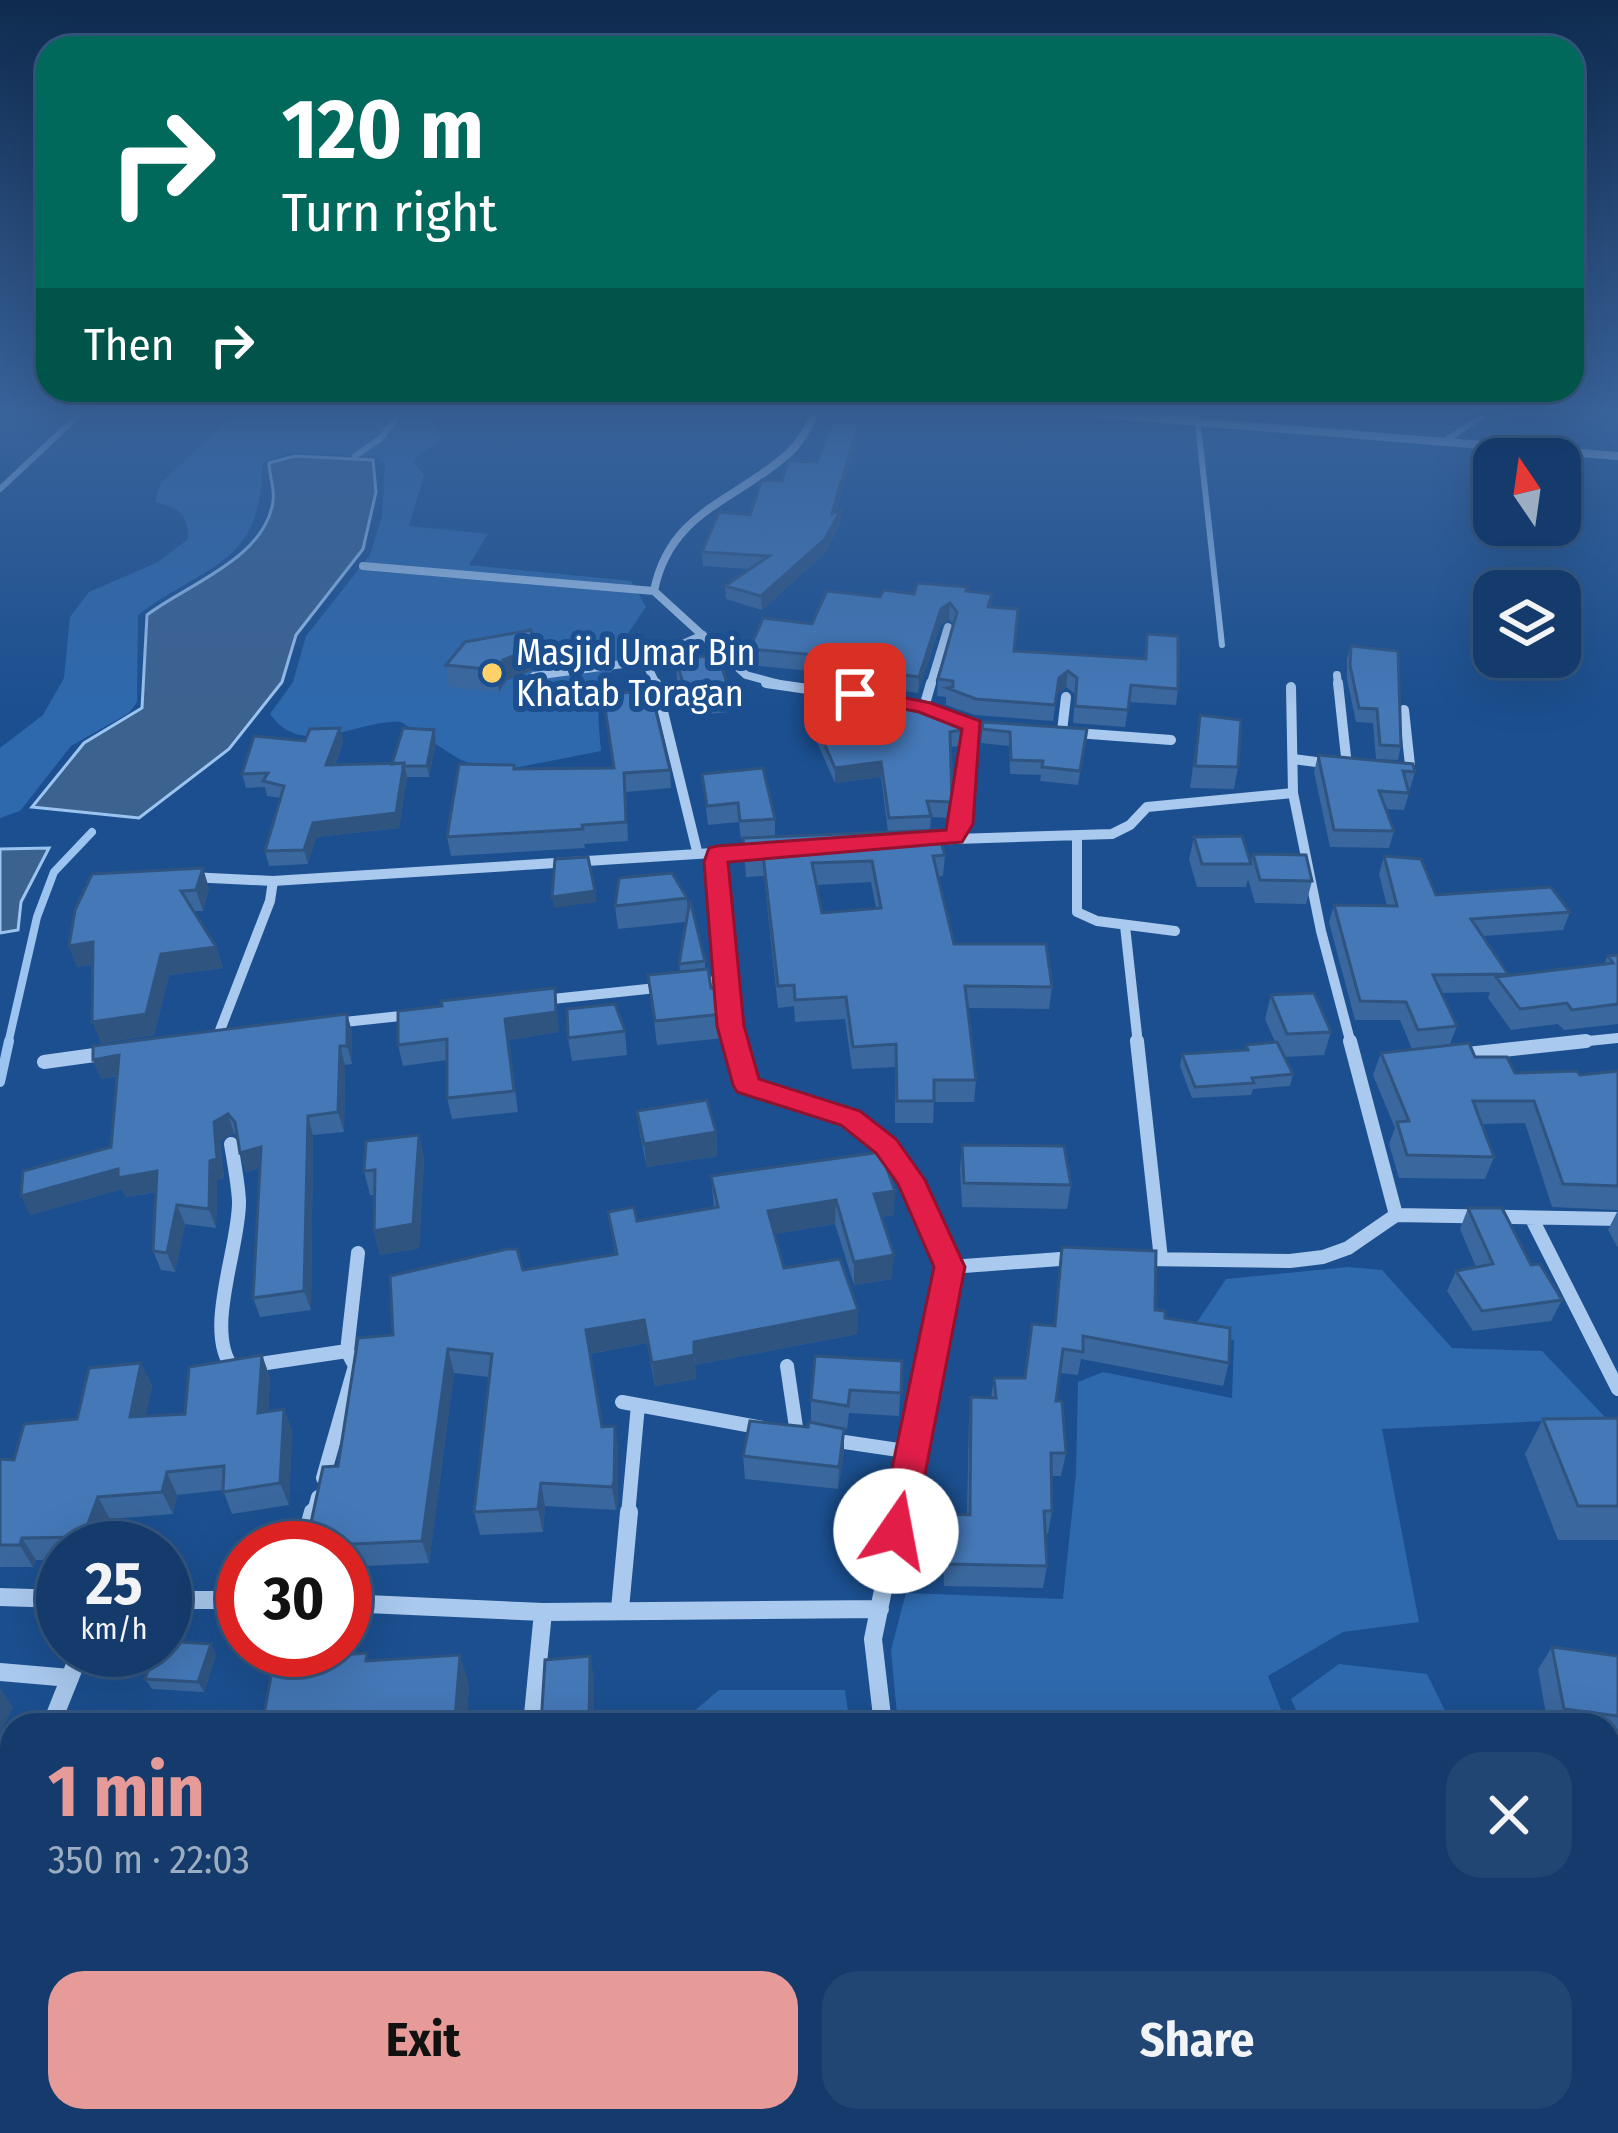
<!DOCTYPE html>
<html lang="en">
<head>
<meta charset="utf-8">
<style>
  body { margin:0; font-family:"Fira Sans Condensed",sans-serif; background:#214673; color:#f1f3f6; height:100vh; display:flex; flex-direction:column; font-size:45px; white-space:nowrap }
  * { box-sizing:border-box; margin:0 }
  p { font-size:39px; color:#9dadc1 }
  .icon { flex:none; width:66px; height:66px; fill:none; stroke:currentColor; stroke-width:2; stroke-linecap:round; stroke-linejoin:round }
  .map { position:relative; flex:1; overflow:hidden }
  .panel { position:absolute; left:0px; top:1713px; width:1620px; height:420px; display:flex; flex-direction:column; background:#143b6b; border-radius:36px 36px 0 0; box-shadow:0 12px 48px #0002,0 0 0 3px #33557e }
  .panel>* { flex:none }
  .top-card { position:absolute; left:36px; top:36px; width:1548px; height:366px; border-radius:36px; box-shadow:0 12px 48px #0002,0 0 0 3px #33557e; background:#00695c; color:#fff; overflow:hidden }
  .needle { width:78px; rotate:347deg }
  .controls { position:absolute; left:1473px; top:438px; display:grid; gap:24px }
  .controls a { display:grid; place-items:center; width:108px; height:108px; border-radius:24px; background:#143b6b; box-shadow:0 12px 48px #0002,0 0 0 3px #33557e; font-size:60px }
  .speed { position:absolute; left:36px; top:1521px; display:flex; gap:24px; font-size:60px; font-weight:700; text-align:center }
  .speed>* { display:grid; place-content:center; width:156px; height:156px; border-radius:50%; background:#143b6b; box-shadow:0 12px 48px #0002,0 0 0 3px #33557e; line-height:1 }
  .speed small { font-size:30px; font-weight:400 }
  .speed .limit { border:18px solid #d22; background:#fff; color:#111 }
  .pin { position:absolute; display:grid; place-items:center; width:102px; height:102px; color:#fff; margin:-51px; border-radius:24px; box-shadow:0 6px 18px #0006 }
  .me { position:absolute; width:132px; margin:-66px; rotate:12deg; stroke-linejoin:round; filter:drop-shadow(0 0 9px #0008) }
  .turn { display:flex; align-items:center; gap:42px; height:252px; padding:0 48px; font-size:54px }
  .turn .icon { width:156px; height:156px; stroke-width:2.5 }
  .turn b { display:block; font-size:84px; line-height:102px }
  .then { display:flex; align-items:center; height:114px; padding:0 48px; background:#0003; gap:24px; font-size:45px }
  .round { display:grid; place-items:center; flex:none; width:126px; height:126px; border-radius:36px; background:#214673 }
  .overview { display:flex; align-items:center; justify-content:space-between; height:204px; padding:0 48px }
  h1 { font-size:72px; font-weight:700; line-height:90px; color:#e69b98 }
  .action { display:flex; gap:24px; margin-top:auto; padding:24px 48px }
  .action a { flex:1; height:138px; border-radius:36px; background:#e69b98; color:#111; font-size:48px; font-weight:700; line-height:138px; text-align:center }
  .action a+a { background:#214673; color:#f1f3f6 }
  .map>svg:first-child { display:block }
  .green { fill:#2e69ad }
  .water { fill:#3c6290; stroke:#9cc4f0; stroke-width:3 }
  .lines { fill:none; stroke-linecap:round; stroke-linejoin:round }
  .stream-far2 { stroke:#9cc4f0; stroke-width:6 }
  .stream-far1 { stroke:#9cc4f0; stroke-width:8 }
  .stream { stroke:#9cc4f0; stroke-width:10 }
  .street-far3 { stroke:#a9c9ee; stroke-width:8 }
  .street-far2 { stroke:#a9c9ee; stroke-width:10 }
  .street-far1 { stroke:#a9c9ee; stroke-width:14 }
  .street { stroke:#a9c9ee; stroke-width:18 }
  .wall { fill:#3a679d; fill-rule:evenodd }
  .shaded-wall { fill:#305480 }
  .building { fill:#4478b7; stroke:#305480; stroke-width:3; fill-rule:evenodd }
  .route { fill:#e11d48; stroke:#92132f; stroke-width:3 }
  .poi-dot { fill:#ffd166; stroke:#1b4f8f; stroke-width:4.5 }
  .labels { text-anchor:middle; stroke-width:12; stroke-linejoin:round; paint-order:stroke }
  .far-poi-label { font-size:36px; fill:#fff; stroke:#1b4f8f; text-anchor:start }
</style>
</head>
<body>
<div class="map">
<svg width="1618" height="2133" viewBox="0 0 1618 2133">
  <rect width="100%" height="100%" fill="#1b4f8f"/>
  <path class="green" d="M237 412H434L432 419 441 439 412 461 424 475 409 526 488 534 469 565 631 581 646 607 624 639 633 651C592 683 597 702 601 751L494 772 459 759 401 722C358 719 303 761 270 714L293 682 306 636 370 555 382 516 385 464 379 457 290 453 262 463C263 566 206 563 138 615L137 702 129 713 71 746 20 811 0 818V748L43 715 64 678 70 617 89 592 158 562 188 539C188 513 179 508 155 502L160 484Z
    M1348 1267 1382 1270 1452 1348 1542 1351 1606 1418 1382 1429 1419 1622 1343 1632 1268 1676 1287 1725H898L891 1650 906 1593 1063 1599 1076 1474 1078 1382 1103 1372 1232 1398 1234 1340 1191 1331 1226 1279Z
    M1339 1664 1427 1674 1452 1725H1303L1291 1699Z
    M719 1690H845L850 1725H678Z
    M701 2121H882L894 2133H692Z
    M1010 2121H1278L1279 2133H1014Z"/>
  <path class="water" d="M295 456 373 460 376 492 363 549 296 635 282 682 229 749 139 818 32 807 84 743 142 708 147 615C186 585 266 558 273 501 275 488 269 475 269 463Z
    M49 848 21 902 18 930 0 933V849Z"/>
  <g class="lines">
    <path class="stream-far2" d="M1118 412 1147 414
      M1198 425 1222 645
      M1448 439 1488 412
      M355 456 380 439 401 412
      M0 489 82 412"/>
    <path class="stream-far1" d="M8 1044 37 917 54 872 92 832"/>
    <path class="stream" d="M0 1082 9 1041"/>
    <path class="street-far3" d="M1075 412 1618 456
      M363 566 654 591
      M645 661 657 686
      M1337 675 1338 686
      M534 676 645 661 703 635
      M787 686 746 675 654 591C670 510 737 501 790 452 802 441 808 426 816 412
      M930 686 948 627"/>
    <path class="street-far2" d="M656 683 697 851
      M766 683 885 700
      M1291 687 1293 793
      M924 707 931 683
      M951 717 973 725 961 824 953 837
      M1062 731 1066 697
      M1076 733 1171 740
      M1293 759 1347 766 1338 683
      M1402 772 1410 765 1404 710
      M1077 836V912L1097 921 1175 931
      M924 840 1112 834 1130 825 1147 807 1293 793 1321 931 1351 1044
      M717 853 736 1044
      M190 877 273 881
      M1125 926 1138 1044
      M698 983 727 980
      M543 1000 666 987
      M335 1023 410 1015
      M225 1036 217 1038 270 901 273 881 760 850
      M1558 1044 1618 1038"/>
    <path class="street-far1" d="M735 1041 747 1085 851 1118 886 1146 910 1180 950 1267 899 1515
      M1137 1041 1161 1259
      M1350 1041 1396 1215
      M1458 1055 1586 1041
      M44 1062 109 1053
      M231 1144C234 1163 238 1182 239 1201 240 1246 203 1332 233 1368L347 1351 355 1366 323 1478
      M1532 1219 1618 1389
      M1143 1259 1290 1261 1323 1257 1348 1248 1396 1215 1618 1219
      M950 1267 1074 1258
      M347 1351 358 1253
      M787 1366 797 1434
      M622 1402 763 1428
      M831 1440 912 1452
      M313 1515 318 1497
      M628 1515 638 1405"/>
    <path class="street" d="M303 1548 313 1512
      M0 1597 63 1599
      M165 1600H243
      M345 1603 543 1612
      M620 1609 629 1512
      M0 1672 70 1678
      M51 1725 81 1650
      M532 1725 543 1612 880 1609
      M883 1725 873 1639 899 1512
      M0 1852 12 1822
      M960 2121 961 2133
      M470 2133 473 2121"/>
  </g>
  <path class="wall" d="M858 424 857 437 836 512 841 510V523L825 553 762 610 726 599 725 586 750 569 703 566 702 552 750 515 782 481 817 462Z
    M968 587 967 592 992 594 991 607 1014 651 1144 659 1147 634 1178 689 1176 705 1129 702 1125 727 1073 723 1075 694 1066 687 1057 695 1053 721 975 715 946 705V697L937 696 938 679 954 625 949 619 940 625 918 693 811 678V671L750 665V649L880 597Z
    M1351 646 1401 746 1398 760 1376 759 1373 723 1356 722 1347 679V659Z
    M676 659 729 690V712L688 716 677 681Z
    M446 665 540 667 506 681 499 692 449 687Z
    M603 695 670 770 671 788 626 792 628 841 584 844 585 848 451 856 447 837 515 769 613 768Z
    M807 705 964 716 961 746 951 747V818L931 817 930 830 945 855 943 876 938 877 954 944 1052 987 1049 1009 968 1008 976 1080 974 1102H934L933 1123H895V1067L852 1069 845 1019 795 1022 794 1006 778 1008 764 876 746 877 743 839H741L739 822 708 825 702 774 775 819V836L888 832 881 777 835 783 807 720ZM871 882 876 908 822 913 817 885Z
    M1200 715 1238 767 1234 789 1190 788Z
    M983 722 1087 729 1078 785 1040 781 1041 775 1010 774 1009 746 981 743Z
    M340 728 343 742 335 765 392 764 434 730 436 741 429 777H407L399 828 316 837 308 864 269 866 265 851 281 798 267 796 265 787 246 788 242 774 305 741Z
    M1318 755 1415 772 1410 789H1408L1409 793 1404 810 1385 809 1394 831 1389 848 1330 847 1314 772Z
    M1194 837 1251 862 1253 854 1312 881 1306 904 1255 903 1248 879 1246 887H1197L1189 859Z
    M1384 856 1436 895 1570 912 1563 930 1483 936 1508 975 1604 964 1608 956 1618 955V1024L1564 1030 1558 1024 1511 1030 1488 998 1490 992 1441 993 1457 1026 1450 1044 1412 1049 1400 1020H1355L1329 922 1334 905 1387 906 1379 874Z
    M92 874 209 888 203 911H194L216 947 223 968 169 975 154 1035 101 1043 93 964 77 967 69 946Z
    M687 898 688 911 705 961V969L723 1014 724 1038 657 1045 648 975 680 972 679 964 686 922 618 929 615 906Z
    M1271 995 1331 1032 1324 1055 1285 1057 1293 1074 1290 1086 1253 1089 1251 1095 1192 1098 1180 1066 1182 1054 1245 1050 1246 1045 1275 1042 1265 1019Z
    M398 1011 559 1032 509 1040 518 1112 452 1119 447 1098V1060L403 1066 398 1045Z
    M347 1014 352 1032V1064L345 1065 344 1132 313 1135 311 1310 260 1317 253 1298 260 1168 246 1172 240 1153 237 1137 234 1133 220 1141 224 1178 217 1180 216 1228 185 1224 175 1272 161 1270 153 1251 156 1192 126 1197 122 1189 30 1215 111 1147 118 1076 101 1079 93 1060Z
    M625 1031 627 1055 572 1061 568 1038Z
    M1381 1053 1475 1057 1515 1073 1580 1075 1618 1071V1210L1552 1207 1525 1123 1482 1124 1494 1157 1485 1179 1399 1178 1389 1144 1395 1128 1373 1075Z
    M637 1111 716 1132 717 1156 647 1167 640 1135Z
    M419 1135 424 1159 419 1248 380 1255 374 1231V1195H370L364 1171Z
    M962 1145 1071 1185 1067 1209 962 1207 960 1169Z
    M711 1176 894 1215 881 1217 892 1279 854 1285 835 1224 775 1234 784 1268 858 1310V1334L695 1365 696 1379 655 1386 647 1343 590 1354 602 1427 615 1426 618 1450V1505L616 1510 545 1506 543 1532 480 1535 474 1512 489 1377 454 1373 429 1563 345 1567V1548H307L338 1466 393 1335 523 1270 615 1254 608 1212 637 1221 714 1208Z
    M1468 1208 1531 1265 1562 1300 1551 1321 1473 1331 1447 1291 1456 1271 1476 1267 1460 1229Z
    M1618 1210V1248L1608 1230Z
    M1062 1247 1229 1363 1223 1386 1081 1359 1078 1375 1060 1373 1056 1401 1066 1453 1061 1476H1051L1052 1511 1048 1534 1045 1533 1047 1566 1043 1588 944 1586 943 1536 946 1514 967 1515 969 1420 971 1397 991 1398 994 1378H1025L1054 1326Z
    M262 1355 270 1378 268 1411 284 1409 292 1431 289 1505 232 1514 223 1490 177 1495 173 1514 110 1519 100 1548H63V1560H36L33 1567H0V1459L14 1460 77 1419 141 1363 152 1386 145 1416 185 1414Z
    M902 1361 899 1416 849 1413 847 1429H844V1452L838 1489 745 1479 743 1456 808 1427 811 1423V1400Z
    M1618 1418V1540H1558L1525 1454 1543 1419Z
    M211 1644 216 1655 204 1692 152 1689 145 1679Z
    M1552 1647 1618 1656V1739L1608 1738V1725H1548L1538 1669Z
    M370 1661 469 1684 466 1725H262Z
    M12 1898V2121H319L317 2133H38L28 2124 0 2125V1899Z"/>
  <path class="shaded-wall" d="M858 424 857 437 832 525 841 510V523L825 553 762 610 761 596 832 514Z
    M950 603 949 619 940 625 918 693 919 677 941 609Z
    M537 646 540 667 506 681 499 692 496 670 503 660Z
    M1068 671 1066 687 1057 695 1059 678Z
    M340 728 343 742 329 779 326 765Z
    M434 730 436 741 429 777 427 766Z
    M881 762V777L835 783V768Z
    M404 763 407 777 399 828 316 837 308 864 304 850 313 823Z
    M203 868 209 888 203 911 196 890Z
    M595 891 597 902 554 908 552 897Z
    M93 942 101 962 77 967 69 946Z
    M216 947 223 968 169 975 154 1035 101 1043 92 1022 161 954Z
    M555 988 559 1032 509 1040 518 1112 505 1019Z
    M347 1014 352 1032V1064L347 1046Z
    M340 1046 345 1065 344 1132 338 1112Z
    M119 1055 127 1074 101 1079 93 1060Z
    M228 1114 234 1133 220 1141 224 1178 217 1180 216 1228 209 1209 214 1122Z
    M308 1116 313 1135 311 1310 304 1291Z
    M716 1132 717 1156 647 1167 644 1144Z
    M419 1135 424 1159 419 1248 380 1255 374 1231Z
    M261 1147 268 1166 246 1172 240 1153Z
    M118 1169 157 1171 165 1190 126 1197 122 1189 30 1215 21 1196Z
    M895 1191 894 1215 873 1218 874 1194Z
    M836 1200 835 1224 769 1235 768 1211Z
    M177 1205 185 1224 175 1272 167 1253Z
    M894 1255 892 1279 854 1285V1262Z
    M858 1310V1334L695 1365 694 1342Z
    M644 1320 647 1343 589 1354 586 1330Z
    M448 1349 454 1373 429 1563 422 1541Z
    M262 1355 270 1378 267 1435 258 1413Z
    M694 1355 696 1379 655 1386 652 1363Z
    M141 1363 152 1386 141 1440 130 1417Z
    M284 1409 292 1431 289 1505 280 1483Z
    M615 1426 618 1450V1505L616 1510 612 1487Z
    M844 1429V1452L838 1489 839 1467Z
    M167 1472 177 1495 173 1514 162 1492Z
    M541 1483 545 1506 543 1532 538 1509Z
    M98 1497 110 1519 100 1548H89L83 1537Z
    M22 1538 36 1560 33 1567 20 1545Z
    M211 1644 216 1655 204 1692 198 1682Z
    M460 1655 469 1684 466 1725H457L455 1719Z
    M590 1656 594 1677V1725H589Z
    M0 1688 13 1707 0 1734Z
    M305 2121H319L317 2133H302Z"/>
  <path class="building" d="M833 423 858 424 832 514 841 510 825 539 761 596 725 586 769 556 702 552 719 512 750 515 762 480 782 481 788 461 817 462Z
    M917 583 968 587 966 591 992 594 988 607 1018 609 1014 651 1146 659 1147 634 1178 636V689L1131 685 1128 710 1075 706 1077 678 1068 671 1059 678 1055 705 976 699 947 688 953 687V681L938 679 957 612 950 603 941 609 919 677 811 662 815 655 750 649 763 618 812 624 827 591 880 597 884 590 914 594Z
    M531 630 537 646 503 660 496 670 446 665 465 642Z
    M1351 646 1398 651 1401 746 1380 745 1377 709 1359 708 1350 665Z
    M718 655 729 690 686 694 676 659Z
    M651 690 670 770 624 773 626 822 582 825 583 829 447 837 459 764 514 765V769L614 768 603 695Z
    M886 696 922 701 964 716 962 730 950 732 952 802 927 801 931 816 889 818 881 762 835 768 807 705Z
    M1200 715 1241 720 1238 767 1195 766Z
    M983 722 1087 729 1080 771 1042 767 1043 761 1011 760 1010 732 982 729Z
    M340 728 326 765 404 763 396 813 313 823 304 850 265 851 284 786 263 781 268 773 242 774 254 736 305 741 310 729Z
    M403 728 434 730 427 766H403L404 763 392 764Z
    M1318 755 1413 764 1415 772 1403 771 1409 793 1379 791 1394 831 1334 830Z
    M763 768 775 819 740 821 738 803 707 806 702 774Z
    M937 830 945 855 933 856 954 944H1046L1052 987 965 986 976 1080H934V1101H897L896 1044 853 1047 846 997 795 1000 794 985 778 986 763 855 745 856 743 838ZM872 861 881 908 822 913 812 863Z
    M1242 836 1251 864H1202L1194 837Z
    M1253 854 1306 855 1312 881 1260 880Z
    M1384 856 1421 859 1436 895 1551 887 1570 912 1471 919 1508 974 1433 975 1457 1026 1418 1030 1406 1002 1360 1001 1334 905 1397 906Z
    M588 857 595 891 552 897 555 859Z
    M203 868 196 890 181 891 216 947 161 954 146 1014 92 1022 93 942 69 946 75 910 92 874Z
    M672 873 687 898 615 906 619 878Z
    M690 900 705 961 679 964Z
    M1618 955V1004L1572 1010 1567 1003 1520 1009 1496 977 1613 963 1608 956Z
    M708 969 711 988 719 987 723 1014 655 1021 648 975Z
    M555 988 556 1012 505 1019 514 1091 447 1098V1039L398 1045V1011L442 1006 441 1001Z
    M1314 993 1331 1032 1287 1034 1271 995Z
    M615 1004 625 1031 568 1038 567 1009Z
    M347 1014V1046H340L338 1112 308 1116 304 1291 253 1298 261 1147 240 1153 235 1122 228 1114 214 1122 217 1159 210 1161 209 1209 177 1205 167 1253 153 1251 157 1171 118 1178V1169L21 1196 23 1171 111 1147 119 1055 93 1060V1046Z
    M1277 1042 1293 1074 1252 1078 1254 1083 1195 1087 1182 1054 1248 1050 1246 1045Z
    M1469 1043 1475 1057H1507L1515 1073 1577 1071 1580 1075 1618 1071V1186L1563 1184 1534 1101H1473L1494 1157 1407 1155 1397 1122 1409 1121 1381 1053Z
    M707 1100 716 1132 644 1144 637 1111Z
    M419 1135 413 1224 374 1231 375 1170 364 1171 366 1141Z
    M962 1145 1064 1146 1071 1185 964 1183Z
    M881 1152 895 1191 874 1194 894 1255 854 1262 836 1200 768 1211 784 1268 840 1259 858 1310 694 1342V1355L652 1363 644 1320 586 1330 602 1427 615 1426 614 1482 612 1487 541 1483 538 1509 474 1512 492 1354 448 1349 422 1541 306 1546 323 1467 338 1466 358 1338 393 1335 390 1276 507 1249H517L523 1270 617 1254 608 1212 634 1207 637 1221 718 1207 711 1176Z
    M1468 1208H1502L1531 1265 1540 1264 1562 1300 1482 1311 1456 1271 1493 1264Z
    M1062 1247 1156 1251 1155 1310 1165 1311V1318L1230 1328 1229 1363 1083 1336V1352L1063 1349 1056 1401H1062L1066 1453H1051L1052 1511H1044L1047 1566 946 1564V1514L970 1515 971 1397 996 1398 994 1378H1025L1032 1324 1055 1326Z
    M262 1355 258 1413 284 1409 280 1483 223 1492 224 1466 167 1472 162 1492 98 1497 83 1537 22 1538 20 1545H0V1459L14 1460 24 1424 77 1419 89 1368 141 1363 130 1417 185 1414 189 1367Z
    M815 1356 902 1361 901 1393 850 1390 848 1406 811 1400Z
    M1618 1418V1506H1578L1543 1419Z
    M750 1421 808 1427 809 1422 844 1429 839 1467 743 1456Z
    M165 1641 211 1644 198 1682 145 1679 156 1650H165Z
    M1552 1647 1618 1656V1716L1564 1709Z
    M367 1653 366 1661 460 1655 455 1719 357 1725H262L274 1660Z
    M590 1656 589 1725H541L545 1660Z
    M12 1898V2108L0 2109V1899Z
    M217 2121H305L302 2133H213Z
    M511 2121H636V2133H510Z"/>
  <linearGradient id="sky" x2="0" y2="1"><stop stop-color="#0f2b4f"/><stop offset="0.58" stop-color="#39639b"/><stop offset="1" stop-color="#39639b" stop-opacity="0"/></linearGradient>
  <rect width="1618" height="710" fill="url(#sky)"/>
  <path class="route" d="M855 688 931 703 980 721 973 824 962 842 728 862 744 1026 759 1079 860 1111 896 1139 925 1180 965 1267 914 1531 909 1542 896 1547 884 1542 879 1531 934 1267 898 1184 876 1153 841 1125 737 1092 733 1085 717 1026 704 862 709 848 717 846 946 830 962 729 919 712 848 698 845 694Z"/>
  <circle class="poi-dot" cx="492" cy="673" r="12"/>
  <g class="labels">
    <g class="far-poi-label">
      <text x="516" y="665">Masjid Umar Bin<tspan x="516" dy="41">Khatab Toragan</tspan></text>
    </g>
  </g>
</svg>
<div class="controls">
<a><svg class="needle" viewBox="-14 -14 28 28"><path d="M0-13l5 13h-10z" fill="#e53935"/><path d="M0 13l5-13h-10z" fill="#9dadc1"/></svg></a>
<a><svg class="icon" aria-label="layers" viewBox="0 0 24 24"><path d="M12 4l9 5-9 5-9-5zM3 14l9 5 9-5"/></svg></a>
</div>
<div class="speed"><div>25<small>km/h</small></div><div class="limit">30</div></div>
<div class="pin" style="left:855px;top:694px;background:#d93025"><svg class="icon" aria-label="arrive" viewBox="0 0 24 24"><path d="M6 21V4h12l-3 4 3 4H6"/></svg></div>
<svg class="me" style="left:896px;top:1531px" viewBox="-20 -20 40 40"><circle r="19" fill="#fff"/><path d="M0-13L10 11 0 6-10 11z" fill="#e11d48"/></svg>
<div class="top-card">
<div class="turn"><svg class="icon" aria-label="right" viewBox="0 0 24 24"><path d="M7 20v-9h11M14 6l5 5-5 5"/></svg><div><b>120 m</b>Turn right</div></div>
<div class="then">Then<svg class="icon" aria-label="right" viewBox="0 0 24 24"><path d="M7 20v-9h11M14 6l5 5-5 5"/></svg></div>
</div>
<section class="panel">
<div class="overview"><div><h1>1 min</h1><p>350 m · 22:03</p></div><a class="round"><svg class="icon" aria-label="close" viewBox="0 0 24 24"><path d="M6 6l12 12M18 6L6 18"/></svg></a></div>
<div class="action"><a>Exit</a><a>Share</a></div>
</section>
</div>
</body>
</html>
